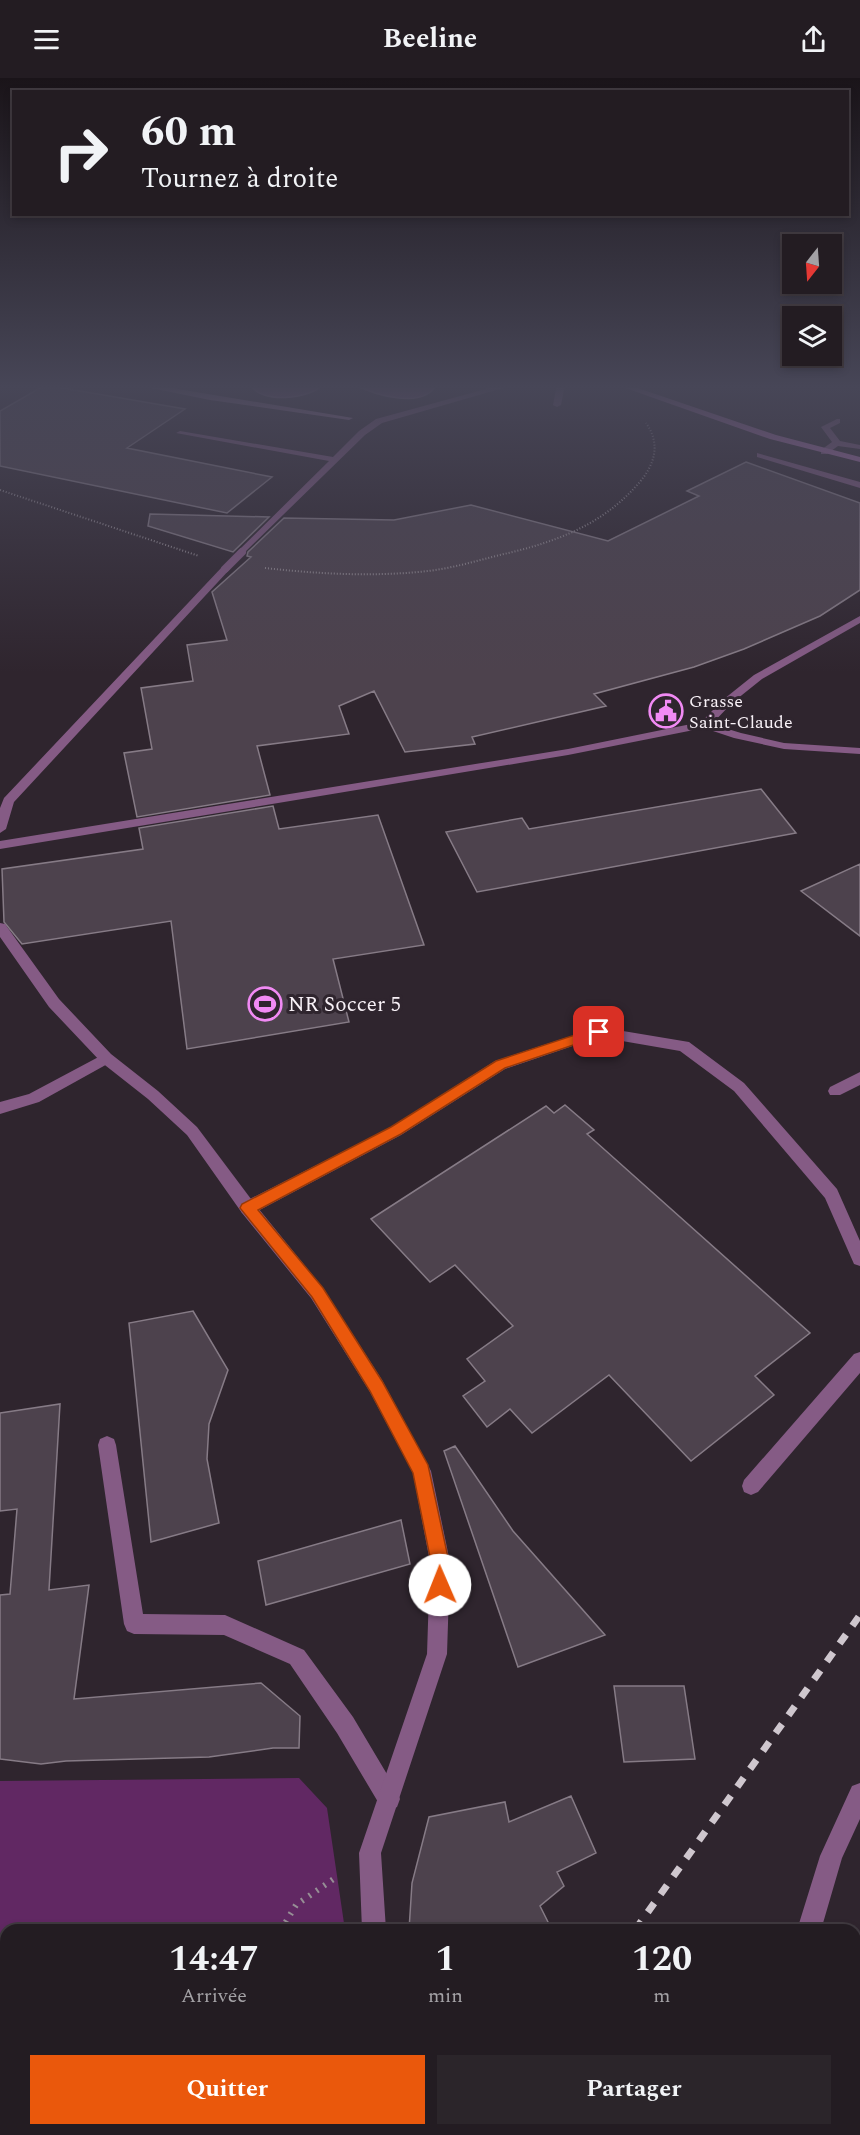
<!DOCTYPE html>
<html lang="fr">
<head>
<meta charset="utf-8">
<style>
  body { margin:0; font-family:Spectral,serif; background:#2b252a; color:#f1f3f6; height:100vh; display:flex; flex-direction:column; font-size:22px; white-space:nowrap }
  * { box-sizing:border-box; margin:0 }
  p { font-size:20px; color:#a3a1a5 }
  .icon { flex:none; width:33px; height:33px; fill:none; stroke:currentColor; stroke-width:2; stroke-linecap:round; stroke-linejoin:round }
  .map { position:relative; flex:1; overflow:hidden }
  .sheet { position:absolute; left:0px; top:1846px; width:861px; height:212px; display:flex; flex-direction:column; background:#231c22; border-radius:18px 18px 0 0; box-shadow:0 3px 9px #0003,0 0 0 2px #403a40 }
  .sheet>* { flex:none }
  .top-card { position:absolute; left:12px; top:12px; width:837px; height:126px; border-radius:0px; box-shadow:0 3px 9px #0003,0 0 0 2px #403a40; background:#231c22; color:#f1f3f6; overflow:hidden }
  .needle { width:39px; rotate:197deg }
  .buttons { position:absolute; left:782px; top:156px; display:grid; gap:12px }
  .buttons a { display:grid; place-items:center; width:60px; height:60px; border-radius:0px; background:#231c22; box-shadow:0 3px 9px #0003,0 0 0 2px #403a40; font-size:30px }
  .pin { position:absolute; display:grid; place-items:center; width:51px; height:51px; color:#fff; margin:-26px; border-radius:12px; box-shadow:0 3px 9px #0006 }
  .me { position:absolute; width:66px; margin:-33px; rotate:359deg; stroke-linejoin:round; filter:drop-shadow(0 0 4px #0008) }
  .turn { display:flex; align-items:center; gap:21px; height:126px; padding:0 30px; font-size:27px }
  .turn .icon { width:78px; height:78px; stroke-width:2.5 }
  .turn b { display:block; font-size:42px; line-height:51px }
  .eta { display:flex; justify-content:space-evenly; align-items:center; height:102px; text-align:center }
  .eta b { font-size:36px; font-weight:700; line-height:42px }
  .primary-button { display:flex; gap:12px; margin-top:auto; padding:12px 30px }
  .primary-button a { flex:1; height:69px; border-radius:0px; background:#ea580c; color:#fff; font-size:24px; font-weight:700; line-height:69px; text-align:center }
  .primary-button a+a { background:#2b252a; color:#f1f3f6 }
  header { display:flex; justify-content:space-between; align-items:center; height:78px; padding:0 30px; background:#231c22; font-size:27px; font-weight:700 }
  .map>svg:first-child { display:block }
  .green { fill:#612863 }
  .water { fill:#955596; stroke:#b384b3; stroke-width:1.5 }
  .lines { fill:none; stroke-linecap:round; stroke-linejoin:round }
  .stream { fill:#b384b3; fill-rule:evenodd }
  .building { fill:#4d424d; stroke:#867b86; stroke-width:1.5 }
  .path-far1 { stroke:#968e95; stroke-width:2; stroke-dasharray:1 2; stroke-linecap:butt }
  .path { stroke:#968e95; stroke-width:6; stroke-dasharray:2 7; stroke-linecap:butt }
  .service { fill:#855b85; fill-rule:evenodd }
  .minor { fill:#855b85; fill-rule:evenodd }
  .tertiary { fill:#855b85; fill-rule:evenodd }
  .secondary { fill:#b975ba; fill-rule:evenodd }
  .rail { stroke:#cfc7ce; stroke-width:7; stroke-dasharray:11 11; stroke-linecap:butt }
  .service-bridge { stroke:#855b85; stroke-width:8 }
  .route { fill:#ea580c; stroke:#983908; stroke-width:1.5 }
  .labels { text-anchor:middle; stroke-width:6; stroke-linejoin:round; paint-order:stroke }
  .far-poi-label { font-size:18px; fill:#f8f1f7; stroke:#2f252e; text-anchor:start }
  .poi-label { font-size:21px; fill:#f8f1f7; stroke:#2f252e; text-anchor:start }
</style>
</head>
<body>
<header><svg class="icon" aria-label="menu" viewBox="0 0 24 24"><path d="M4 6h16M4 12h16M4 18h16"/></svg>Beeline<svg class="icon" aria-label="share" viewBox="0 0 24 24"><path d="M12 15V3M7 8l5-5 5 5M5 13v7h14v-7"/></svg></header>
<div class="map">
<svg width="860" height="2057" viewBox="0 0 860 2057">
  <rect width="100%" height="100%" fill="#2f252e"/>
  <path class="green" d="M299 1700 327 1730 345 1852H6V2052H373L374 2057H0V1703Z"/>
  <path class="water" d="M323 306C311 322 259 326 250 306Z
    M353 306H437C423 333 373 316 353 306Z"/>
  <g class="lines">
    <path class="stream" d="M131 306H148L353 340 349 342 210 322Z"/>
  </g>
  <path class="building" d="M45 307 185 331 127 370 272 399 227 435 0 388V333Z
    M746 384 860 425V512L820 538 744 571 694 589 594 616 606 628 472 659 475 666 405 674 374 613 339 628 349 656 257 668 270 717 137 739 124 675 152 671 141 610 193 603 187 567 227 562 212 514 251 479 247 478 248 474 284 440 394 442 471 427 608 463 699 418 687 413Z
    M150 436 269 439 233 474 148 448Z
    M761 711 796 755 477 814 446 754 522 740 529 751Z
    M273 728 279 751 378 737 424 867 333 881 349 944 187 971 171 843 22 866 4 844 2 791 143 771 139 750Z
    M860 786V858L801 813Z
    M565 1027 594 1052 587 1056 810 1255 755 1298 774 1317 691 1383 609 1297 532 1355 510 1331 487 1349 463 1318 485 1303 467 1281 513 1248 455 1187 430 1204 371 1141 546 1028 554 1035Z
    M193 1233 228 1292 209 1346 207 1381 219 1445 151 1464 129 1245Z
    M60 1326 49 1512 89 1507 74 1621 261 1605 300 1638 299 1670H273L209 1679 66 1683 41 1686 0 1681V1517L10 1516 17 1431 0 1433V1335Z
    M455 1368 513 1453 605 1557 518 1589 444 1373Z
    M401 1442 410 1486 266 1527 258 1483Z
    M614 1608H684L695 1681 624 1684Z
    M571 1718 596 1775 557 1794 564 1808 540 1828 552 1852H409L412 1805 429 1739 505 1724 509 1744Z"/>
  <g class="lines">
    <path class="path-far1" d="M0 412 199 478
      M265 490C319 496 374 499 428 493 454 490 479 482 504 476 556 464 602 447 638 406 655 387 661 366 646 345"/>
    <path class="path" d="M281 1852 296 1827 335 1800
      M214 2057 215 2052"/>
    <path class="service" d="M504 306H517L382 345 365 357 242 477 237 474 239 472 329 383 176 355 180 353 333 379 359 353 376 341Z
      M557 306H565L561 327 557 329 553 327Z
      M837 341H840V345L830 350 840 363 860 367V371L838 368 827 376H821V372L832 364 821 349Z
      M757 375 860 404V410L757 379Z
      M222 489 230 491 14 724 6 751 0 755V730L4 720Z
      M705 644 741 655 784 665 860 670V676L784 671 734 660 701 649V645Z
      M599 949 689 964 744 1005 837 1111 860 1163V1188L854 1186 825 1120 734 1013 680 973 599 959 505 991 401 1057 254 1135 248 1137 242 1135 240 1130 242 1125 391 1049 495 983Z
      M106 975 113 980 111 984 39 1024 0 1036V1024L29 1016Z
      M860 994V1007L840 1017H830L828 1013 830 1009Z
      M860 1274V1295L758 1414 751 1417 744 1414 742 1408 744 1402 854 1276Z
      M107 1358 114 1361 116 1367 143 1536 225 1537 304 1572 353 1639 397 1713 400 1721 397 1729 389 1732 381 1729 337 1655 290 1586 224 1557 134 1556 127 1553 124 1546 98 1367 100 1361Z"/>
    <path class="minor" d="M860 538V545L762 601 732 625 709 649 568 677 0 771V763L568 671 701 644 724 621 754 597Z
      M0 845 5 846 59 921 111 976 158 1013 197 1049 254 1125 323 1210 382 1302 431 1393 450 1484 447 1576 381 1775 386 1852H362L359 1775 427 1576 430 1484 413 1395 370 1314 311 1220 242 1135 187 1057 148 1021 101 984 49 929 0 859Z
      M409 2052H435L437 2057H411Z"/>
    <path class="tertiary" d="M860 1705V1741L842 1780 821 1852H797L820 1778 852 1708Z
      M702 2052H729L727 2057H700Z"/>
    <path class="secondary" d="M614 306H626L776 357 860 379V384L770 361Z"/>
    <path class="rail" d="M635 1852 860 1537
      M491 2057 495 2052"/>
    <path class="service-bridge" d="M225 491 242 474"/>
  </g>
  <linearGradient id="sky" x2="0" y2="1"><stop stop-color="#1a1419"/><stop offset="0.52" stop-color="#474657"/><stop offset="1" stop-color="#474657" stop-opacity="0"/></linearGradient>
  <rect width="860" height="594" fill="url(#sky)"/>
  <path class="route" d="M599 949 605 954 603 957 505 990 401 1056 258 1132 323 1210 382 1303 428 1387 449 1484V1507L446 1513 440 1516 433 1513 430 1507 431 1484 413 1395 370 1313 312 1219 240 1130 242 1126 391 1049 496 983Z"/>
  <defs>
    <g id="civic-ring" transform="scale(1.725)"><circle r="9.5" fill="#2f252e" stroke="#f18af4" stroke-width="1.5"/><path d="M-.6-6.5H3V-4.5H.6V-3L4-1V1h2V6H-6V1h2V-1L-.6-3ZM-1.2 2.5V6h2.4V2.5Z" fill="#f18af4"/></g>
    <g id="stadium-ring" transform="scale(1.725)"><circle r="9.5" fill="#2f252e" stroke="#f18af4" stroke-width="1.5"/><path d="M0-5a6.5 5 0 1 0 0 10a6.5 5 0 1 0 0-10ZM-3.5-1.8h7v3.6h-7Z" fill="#f18af4"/></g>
  </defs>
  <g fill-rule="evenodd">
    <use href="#civic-ring" x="666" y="633"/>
    <use href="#stadium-ring" x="265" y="926"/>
  </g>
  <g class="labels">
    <g class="far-poi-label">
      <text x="689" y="629">Grasse<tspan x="689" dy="21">Saint-Claude</tspan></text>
    </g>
    <g class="poi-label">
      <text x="288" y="933">NR Soccer 5</text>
    </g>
  </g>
</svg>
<div class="buttons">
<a><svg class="needle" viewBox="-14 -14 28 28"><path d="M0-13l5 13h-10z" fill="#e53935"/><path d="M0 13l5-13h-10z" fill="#a3a1a5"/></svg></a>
<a><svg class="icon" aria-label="layers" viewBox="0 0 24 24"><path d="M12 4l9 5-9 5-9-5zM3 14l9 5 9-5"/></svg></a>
</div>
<div class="pin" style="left:599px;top:954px;background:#d93025"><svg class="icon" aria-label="arrive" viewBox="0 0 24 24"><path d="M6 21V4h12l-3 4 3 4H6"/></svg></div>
<svg class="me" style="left:440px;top:1507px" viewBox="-20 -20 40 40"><circle r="19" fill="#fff"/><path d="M0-13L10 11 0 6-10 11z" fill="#ea580c"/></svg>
<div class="top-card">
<div class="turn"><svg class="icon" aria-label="right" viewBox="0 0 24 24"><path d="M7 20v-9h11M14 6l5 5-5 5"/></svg><div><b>60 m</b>Tournez à droite</div></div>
</div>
<section class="sheet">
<div class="eta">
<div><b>14:47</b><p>Arrivée</p></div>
<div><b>1</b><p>min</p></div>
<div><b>120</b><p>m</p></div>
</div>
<div class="primary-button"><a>Quitter</a><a>Partager</a></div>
</section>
</div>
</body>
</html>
